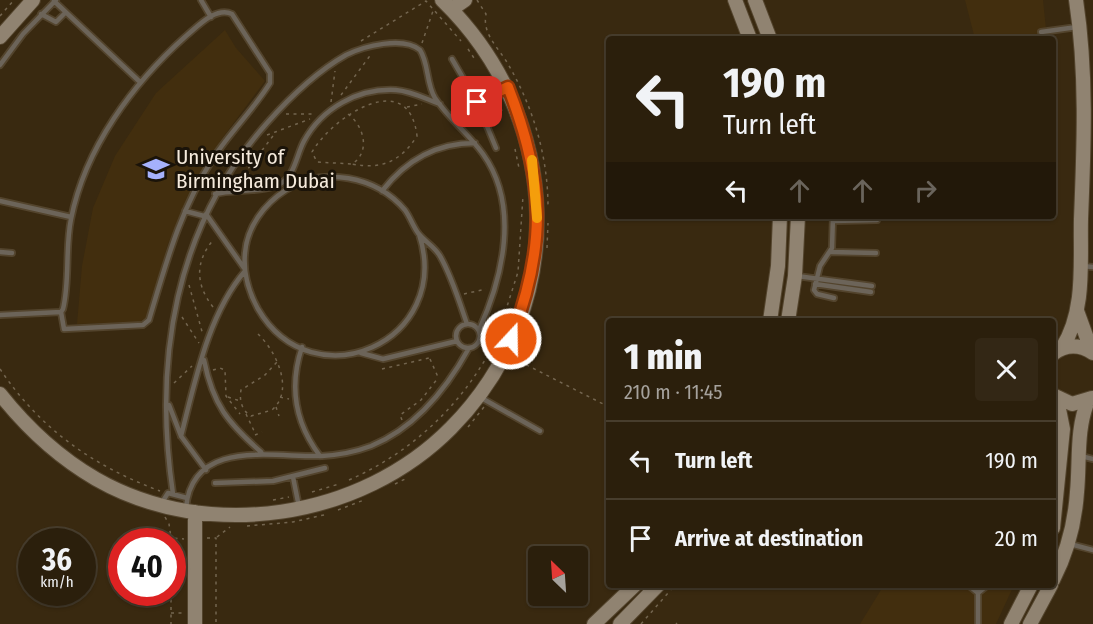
<!DOCTYPE html>
<html lang="en">
<head>
<meta charset="utf-8">
<style>
  body { margin:0; font-family:"Fira Sans Condensed",sans-serif; background:#332715; color:#f1f3f6; height:100vh; display:flex; flex-direction:column; font-size:22px; white-space:nowrap }
  * { box-sizing:border-box; margin:0 }
  p { font-size:20px; color:#a6a29d }
  .icon { flex:none; width:33px; height:33px; fill:none; stroke:currentColor; stroke-width:2; stroke-linecap:round; stroke-linejoin:round }
  .map { position:relative; flex:1; overflow:hidden }
  .sheet { position:absolute; left:606px; top:318px; width:450px; height:270px; display:flex; flex-direction:column; background:#2b1f0c; border-radius:6px; box-shadow:0 2px 4px #0004,0 0 0 2px #473d2d }
  .sheet>* { flex:none }
  .top-card { position:absolute; left:606px; top:36px; width:450px; height:183px; border-radius:6px; box-shadow:0 2px 4px #0004,0 0 0 2px #473d2d; background:#2b1f0c; color:#f1f3f6; overflow:hidden }
  .needle { width:39px; rotate:335deg }
  .buttons { position:absolute; left:528px; top:546px; display:grid; gap:12px }
  .buttons a { display:grid; place-items:center; width:60px; height:60px; border-radius:6px; background:#2b1f0c; box-shadow:0 2px 4px #0004,0 0 0 2px #473d2d; font-size:30px }
  .speed { position:absolute; left:18px; top:528px; display:flex; gap:12px; font-size:30px; font-weight:700; text-align:center }
  .speed>* { display:grid; place-content:center; width:78px; height:78px; border-radius:50%; background:#2b1f0c; box-shadow:0 2px 4px #0004,0 0 0 2px #473d2d; line-height:1 }
  .speed small { font-size:15px; font-weight:400 }
  .speed .limit { border:9px solid #d22; background:#fff; color:#111 }
  .pin { position:absolute; display:grid; place-items:center; width:51px; height:51px; color:#fff; margin:-26px; border-radius:12px; box-shadow:0 3px 9px #0006 }
  .me { position:absolute; width:66px; margin:-33px; rotate:21deg; stroke-linejoin:round; filter:drop-shadow(0 0 4px #0008) }
  .turn { display:flex; align-items:center; gap:21px; height:126px; padding:0 18px; font-size:27px }
  .turn .icon { width:78px; height:78px; stroke-width:2.5 }
  .turn b { display:block; font-size:42px; line-height:51px }
  .lanes { display:flex; align-items:center; height:57px; padding:0 18px; background:#0003; justify-content:center; gap:30px; direction:ltr }
  .lanes .off { opacity:.35 }
  .round { display:grid; place-items:center; flex:none; width:63px; height:63px; border-radius:6px; background:#332715 }
  .overview { display:flex; align-items:center; justify-content:space-between; height:102px; padding:0 18px }
  h1 { font-size:36px; font-weight:800; line-height:45px }
  ul { padding:0; list-style:none }
  li { display:flex; align-items:center; gap:18px; height:78px; padding:0 18px; border-top:2px solid #473d2d }
  li div { flex:1 }
  li b { display:block; font-size:22px }
  li em { font-style:normal }
  .map>svg:first-child { display:block }
  .built { fill:#422e0e }
  .lines { fill:none; stroke-linecap:round; stroke-linejoin:round }
  .lane-casing { stroke:#53442d; stroke-width:8 }
  .secondary-casing { stroke:#53442d; stroke-width:16 }
  .path { stroke:#73654f; stroke-width:1.5; stroke-dasharray:3 4.5; stroke-linecap:butt }
  .lane { stroke:#6c6459; stroke-width:4.5 }
  .secondary { stroke:#908371; stroke-width:14 }
  .route-casing { stroke:#983908; stroke-width:15 }
  .route { stroke:#ea580c; stroke-width:10 }
  .slow { stroke:#f59e0b; stroke-width:10 }
  .labels { text-anchor:middle; stroke-width:6; stroke-linejoin:round; paint-order:stroke }
  .poi-label { font-size:21px; fill:#f5eadc; stroke:#1a1309; text-anchor:start }
</style>
</head>
<body>
<div class="map">
<svg width="1093" height="624" viewBox="0 0 1093 624">
  <rect width="100%" height="100%" fill="#392910"/>
  <path class="built" d="M965 0H1043L1047 39H975Z
    M225 30 236 48 265 81 221 140 198 178 168 244 146 322 77 324 82 266 93 208 115 156 156 93Z
    M884 585H1014L996 624H860Z"/>
  <g class="lines">
    <g class="lane-casing">
      <path id="lane" d="M201 0 211 17
        M54 1 140 82
        M41 14 56 22 65 13
        M1041 32 1077 27
        M452 59 477 102 496 148
        M0 65 23 34 56 0
        M477 102 503 90
        M201 178 219 186
        M382 191C406 160 436 143 475 143
        M215 194C234 189 269 193 283 182 295 173 297 154 304 141 322 108 358 88 396 90 411 91 426 99 440 104
        M0 201 71 217
        M185 211 204 216
        M206 214 244 268
        M833 216 832 248 820 266 814 290 817 294 834 298
        M833 221 877 220
        M419 234C454 342 313 403 258 309 248 291 243 274 245 253 247 227 264 204 286 190 323 166 376 176 405 210 410 217 413 226 418 233 425 242 434 246 440 256 452 277 459 301 467 324
        M0 252 12 253
        M831 252 876 253
        M1082 266 1093 267
        M797 276 872 286
        M815 284 871 292
        M0 315 61 312 63 309C70 281 65 248 71 219 85 148 133 83 186 36 197 27 216 6 232 14L270 73V83C254 109 231 131 214 157 181 207 166 263 149 320L143 325 64 329 61 312
        M456 336a12 12 0 1 1 24 0a12 12 0 1 1-24 0Z
        M480 339 502 352
        M302 347C289 386 295 423 320 456
        M361 353 383 359 457 341
        M204 360C213 405 228 423 261 452
        M478 396 540 431
        M169 405 181 436 206 470
        M181 436C195 382 208 314 245 271
        M1081 456 1093 459
        M293 477 299 507
        M215 483 273 481 325 468
        M173 494C153 360 175 226 267 123 290 97 316 72 346 55 364 46 403 36 420 50 429 64 426 83 435 98 448 118 469 134 483 154 520 206 503 277 479 330
        M161 504 168 493 187 498
        M186 508C192 437 276 458 322 456 338 455 355 452 371 446 415 428 447 388 469 348
        M1070 544 1093 550
        M968 585 978 593 988 585
        M978 593V624"/>
    </g>
    <g class="secondary-casing">
      <path id="secondary" d="M735 0 750 39
        M755 0 770 39
        M452 9 465 0
        M0 37 33 0
        M1077 311 1092 352
        M770 321 778 266 780 216
        M788 321 795 276 798 216
        M1062 348C1086 311 1080 261 1081 219 1084 145 1087 73 1076 0
        M1053 354C1066 344 1079 344 1093 353
        M0 394C27 428 58 457 96 479 208 543 361 519 451 428 571 307 563 117 442 0
        M1053 395 1072 404 1092 398
        M195 512V624
        M1053 528 1063 429 1057 399
        M1053 580C1067 553 1075 522 1077 492 1080 462 1076 429 1088 401
        M594 624 635 585
        M620 624 658 585
        M1011 624 1031 585
        M1030 624 1051 585"/>
    </g>
    <path class="path" d="M477 0 486 14C482 34 498 47 508 64 533 107 548 156 548 207
      M0 16 14 0
      M361 41 426 1 461 41
      M422 43 433 11
      M468 49 474 58
      M341 95 372 53
      M498 101 502 111
      M331 102 335 71
      M407 107 422 104
      M286 114H314
      M348 114C364 126 371 152 352 164L317 162 312 152C332 117 409 66 417 136 401 161 382 170 352 164
      M267 135 310 119
      M515 149 519 168
      M262 181 250 177 247 170 276 132
      M547 248 548 223
      M189 285 203 335
      M464 294 486 289
      M213 307C195 284 195 261 214 239
      M182 317 199 343
      M258 334C276 351 295 390 272 410L251 416C242 411 239 400 241 390L265 375 277 362
      M496 341 518 272 523 196
      M513 358 609 407
      M430 359 438 377
      M0 369C40 429 93 466 160 491
      M382 369 429 358
      M213 370 220 368 225 370 226 396 240 414
      M174 383 192 366
      M228 397 240 401
      M280 397 289 399
      M276 407 279 416
      M246 414 256 435
      M402 420 400 415 421 400 438 378
      M468 427 484 407
      M255 435 262 432
      M349 480C408 454 457 410 489 353
      M395 484 407 478
      M312 492 339 484
      M273 500 289 497
      M338 510 364 500
      M165 517 169 524 171 538
      M247 526 293 522 328 514
      M217 537 230 527
      M207 538H216V624
      M171 542V538L184 539
      M172 578H185
      M171 592V624
      M171 613H182
      M676 623 677 624
      M641 624 675 585"/>
    <use href="#lane" class="lane"/>
    <use href="#secondary" class="secondary"/>
  </g>
  <g class="lines">
    <g class="route-casing">
      <path id="route" d="M477 102 508 87C545 181 547 245 511 339"/>
    </g>
    <use href="#route" class="route"/>
    <path class="slow" d="M532 160 537 218"/>
  </g>
  <defs>
    <g id="university-bare" transform="scale(2.07)"><path d="M0-5L7-2L0 1L-7-2ZM-4 1L0 2.5L4 1V4Q0 6-4 4Z" fill="#a5b1fc" stroke="#1a1309" stroke-width="2.5" paint-order="stroke"/></g>
  </defs>
  <g fill-rule="evenodd">
    <use href="#university-bare" x="156" y="169"/>
  </g>
  <g class="labels">
    <g class="poi-label">
      <text x="176" y="164">University of<tspan x="176" dy="24">Birmingham Dubai</tspan></text>
    </g>
  </g>
</svg>
<div class="buttons">
<a><svg class="needle" viewBox="-14 -14 28 28"><path d="M0-13l5 13h-10z" fill="#e53935"/><path d="M0 13l5-13h-10z" fill="#a6a29d"/></svg></a>
</div>
<div class="speed"><div>36<small>km/h</small></div><div class="limit">40</div></div>
<div class="pin" style="left:477px;top:102px;background:#d93025"><svg class="icon" aria-label="arrive" viewBox="0 0 24 24"><path d="M6 21V4h12l-3 4 3 4H6"/></svg></div>
<svg class="me" style="left:511px;top:339px" viewBox="-20 -20 40 40"><circle r="17" fill="#ea580c" stroke="#fff" stroke-width="3"/><path d="M0-11L8 9 0 5-8 9z" fill="#fff"/></svg>
<div class="top-card">
<div class="turn"><svg class="icon" aria-label="left" viewBox="0 0 24 24"><path d="M17 20v-9H6M10 6l-5 5 5 5"/></svg><div><b>190 m</b>Turn left</div></div>
<div class="lanes"><svg class="icon" aria-label="left" viewBox="0 0 24 24"><path d="M17 20v-9H6M10 6l-5 5 5 5"/></svg><svg class="icon off" aria-label="ahead" viewBox="0 0 24 24"><path d="M12 20V5M6 11l6-6 6 6"/></svg><svg class="icon off" aria-label="ahead" viewBox="0 0 24 24"><path d="M12 20V5M6 11l6-6 6 6"/></svg><svg class="icon off" aria-label="right" viewBox="0 0 24 24"><path d="M7 20v-9h11M14 6l5 5-5 5"/></svg></div>
</div>
<section class="sheet">
<div class="overview"><div><h1>1 min</h1><p>210 m · 11:45</p></div><a class="round"><svg class="icon" aria-label="close" viewBox="0 0 24 24"><path d="M6 6l12 12M18 6L6 18"/></svg></a></div>
<ul>
<li><svg class="icon" aria-label="left" viewBox="0 0 24 24"><path d="M17 20v-9H6M10 6l-5 5 5 5"/></svg><div><b>Turn left</b></div><em>190 m</em></li>
<li><svg class="icon" aria-label="arrive" viewBox="0 0 24 24"><path d="M6 21V4h12l-3 4 3 4H6"/></svg><div><b>Arrive at destination</b></div><em>20 m</em></li>
</ul>
</section>
</div>
</body>
</html>
